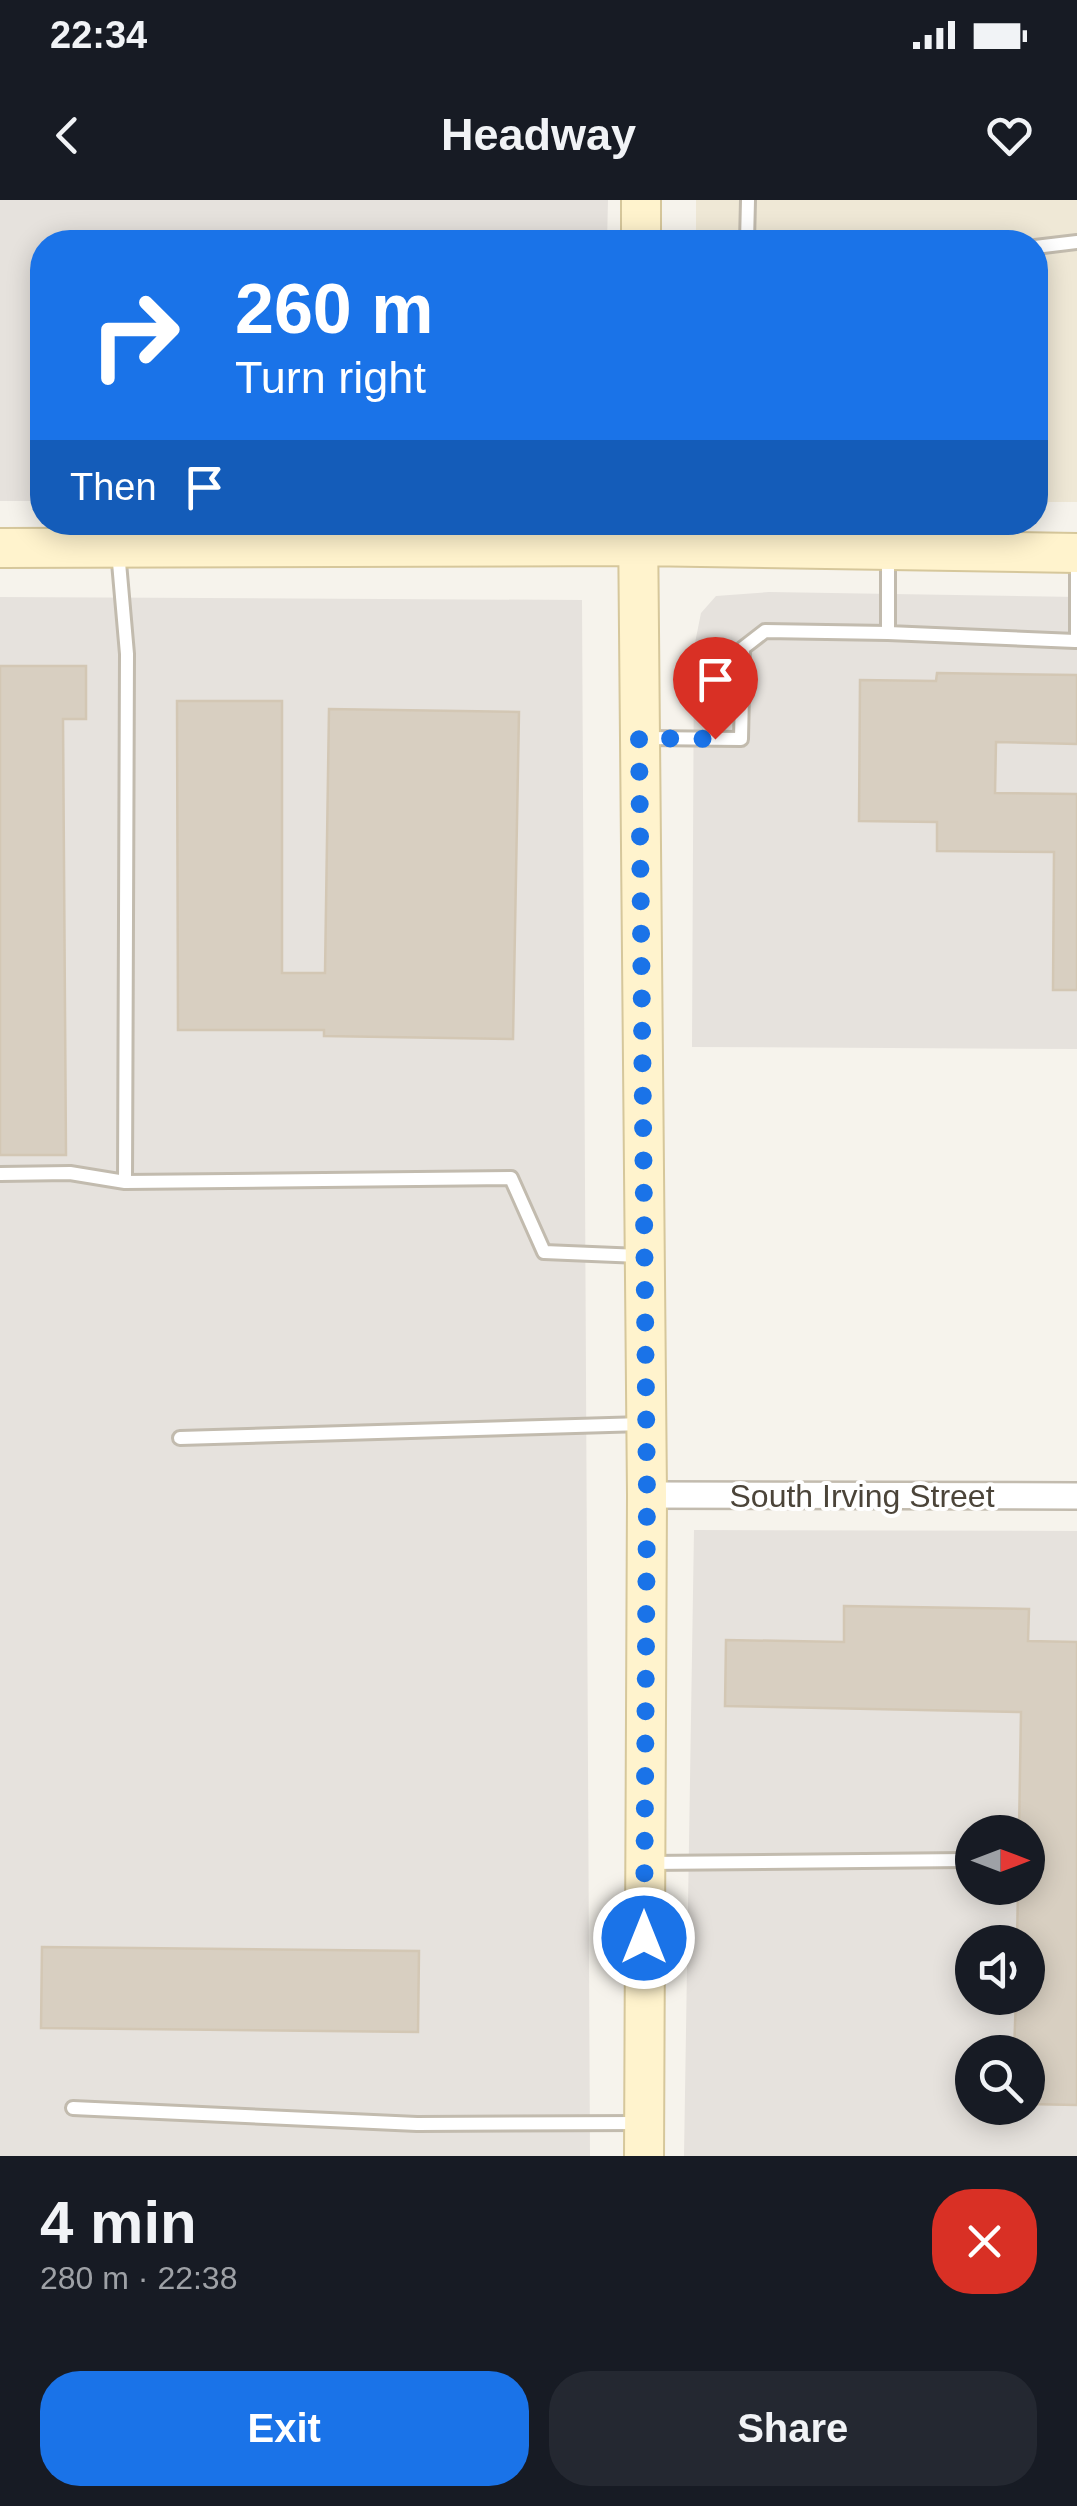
<!DOCTYPE html>
<html lang="en">
<head>
<meta charset="utf-8">
<style>
  body { margin:0; font-family:Arial,sans-serif; background:#242831; color:#f1f3f6; height:100vh; display:flex; flex-direction:column; font-size:38px; white-space:nowrap }
  * { box-sizing:border-box; margin:0 }
  p { font-size:32px; color:#9ea1a6 }
  .icon { flex:none; width:55px; height:55px; fill:none; stroke:currentColor; stroke-width:2; stroke-linecap:round; stroke-linejoin:round }
  .map { position:relative; height:1956px; overflow:hidden }
  .panel { display:flex; flex-direction:column; background:#171b24; flex:1 }
  .panel>* { flex:none }
  .guide { position:absolute; left:30px; top:30px; width:1018px; height:305px; border-radius:40px; box-shadow:0 5px 25px #0003; background:#1a73e8; color:#fff; overflow:hidden }
  .needle { width:65px; rotate:90deg }
  .controls { position:absolute; left:955px; top:1615px; display:grid; gap:20px }
  .controls a { display:grid; place-items:center; width:90px; height:90px; border-radius:50%; background:#171b24; box-shadow:0 5px 25px #0003; font-size:50px }
  .pin { position:absolute; display:grid; place-items:center; width:85px; height:85px; color:#fff; margin:-102px -42px; border-radius:50% 50% 50% 0; rotate:-45deg; box-shadow:0 0 10px #0007 }
  .pin .icon { rotate:45deg }
  .me { position:absolute; width:110px; margin:-55px; rotate:0deg; stroke-linejoin:round; filter:drop-shadow(0 0 8px #0008) }
  .turn { display:flex; align-items:center; gap:35px; height:210px; padding:0 40px; font-size:45px }
  .turn .icon { width:130px; height:130px; stroke-width:2.5 }
  .turn b { display:block; font-size:70px; line-height:85px }
  .then { display:flex; align-items:center; height:95px; padding:0 40px; background:#0003; gap:20px; font-size:38px }
  .round { display:grid; place-items:center; flex:none; width:105px; height:105px; border-radius:40px; background:#242831 }
  .summary { display:flex; align-items:center; justify-content:space-between; height:170px; padding:0 40px }
  h1 { font-size:60px; font-weight:800; line-height:75px }
  .button { display:flex; gap:20px; margin-top:auto; padding:20px 40px }
  .button a { flex:1; height:115px; border-radius:40px; background:#1a73e8; color:#fff; font-size:40px; font-weight:800; line-height:115px; text-align:center }
  .button a+a { background:#242831; color:#f1f3f6 }
  .status { display:flex; justify-content:space-between; align-items:center; height:70px; padding:0 50px; background:#171b24; direction:ltr }
  .status svg { height:28px; fill:currentColor }
  header { display:flex; justify-content:space-between; align-items:center; height:130px; padding:0 40px; background:#171b24; font-size:45px; font-weight:800 }
  .map>svg:first-child { display:block }
  .industrial { fill:#e6e2dd; fill-rule:evenodd }
  .education { fill:#efe8d6 }
  .building { fill:#d8cfc1; stroke:#d3c7b4; stroke-width:2.5 }
  .lines { fill:none; stroke-linecap:round; stroke-linejoin:round }
  .service-casing { stroke:#c2bbae; stroke-width:18 }
  .minor-casing { stroke:#c2bbae; stroke-width:30 }
  .secondary-casing { stroke:#d6c79b; stroke-width:42 }
  .service { stroke:#fff; stroke-width:12 }
  .minor { stroke:#fff; stroke-width:25 }
  .secondary { stroke:#fff3cd; stroke-width:38 }
  .route { stroke:#1a73e8; stroke-width:18; stroke-dasharray:0 32.4 }
  .labels { text-anchor:middle; stroke-width:8; stroke-linejoin:round; paint-order:stroke }
  .street-label { font-size:32px; fill:#4b4439; stroke:#fff }
</style>
</head>
<body>
<div class="status"><b>22:34</b><svg viewBox="0 0 49 12"><path d="M0 12V9h3v3zM5 12V6h3v6zM10 12V3h3v9zM15 12V0h3v12zM26 1h20v11H26zM47 4h2v5h-2z"/></svg></div>
<header><svg class="icon" aria-label="back" viewBox="0 0 24 24"><path d="M15 5l-7 7 7 7"/></svg>Headway<svg class="icon" aria-label="heart" viewBox="0 0 24 24"><path d="M12 20l-8-8c-3-5 5-10 8-4 3-6 11-1 8 4z"/></svg></header>
<div class="map">
<svg width="1077" height="1956" viewBox="0 0 1077 1956">
  <rect width="100%" height="100%" fill="#f6f3ec"/>
  <path class="industrial" d="M0 0H608L607 42H42V301H0Z
    M769 392 1077 397V849L692 847 694 448 701 413 716 396Z
    M0 397 582 400 590 1956H0Z
    M694 1330 1077 1331V1956H684ZM972 1632H1028V1688H972ZM972 1742H1028V1798H972ZM972 1852H1028V1908H972Z"/>
  <path class="education" d="M696 0H1077V302H1035V42H696Z"/>
  <path class="building" d="M0 466H86V519H63L66 955H0Z
    M937 473 1077 475V544L996 542 995 593 1077 594V790H1053L1054 652 937 651V622L859 621 860 480 936 481Z
    M177 501H282V773H325L329 509 519 512 513 839 324 836V830H178Z
    M844 1406 1029 1409 1028 1441 1077 1442V1905L1028 1904V1852H1014L1016 1798H1028V1742H1017L1018 1688H1028V1632H1019L1021 1512 725 1506 726 1440 844 1442Z
    M42 1747 419 1751 418 1832 41 1828Z"/>
  <g class="lines">
    <g class="service-casing">
      <path id="service" d="M647 40 775 42
        M747 42 748 0
        M1035 47 1077 42
        M118 351 127 454 125 982
        M888 352V433L1075 441
        M1077 357V441
        M645 538 741 539 743 448 765 431 888 433
        M0 974 70 973 125 982 511 978 544 1052 640 1056
        M180 1238 643 1224
        M647 1663 966 1660
        M73 1908 417 1924 641 1923"/>
    </g>
    <g class="minor-casing">
      <path id="minor" d="M647 1295 1077 1296"/>
    </g>
    <g class="secondary-casing">
      <path id="secondary" d="M641 42V0
        M638 322 647 1295 644 1956
        M0 348 638 346 1077 353"/>
    </g>
    <use href="#service" class="service"/>
    <use href="#minor" class="minor"/>
    <use href="#secondary" class="secondary"/>
  </g>
  <g class="lines">
    <path class="route" d="M644 1738 647 1295 639 538 715 539"/>
  </g>
  <g class="labels">
    <g class="street-label">
      <text x="862" y="1307">South Irving Street</text>
    </g>
  </g>
</svg>
<div class="controls">
<a><svg class="needle" viewBox="-14 -14 28 28"><path d="M0-13l5 13h-10z" fill="#e53935"/><path d="M0 13l5-13h-10z" fill="#9ea1a6"/></svg></a>
<a><svg class="icon" aria-label="sound" viewBox="0 0 24 24"><path d="M4 9h4l5-4v14l-5-4H4zM17 9q2 3 0 6"/></svg></a>
<a><svg class="icon" aria-label="search" viewBox="0 0 24 24"><circle cx="10" cy="10" r="6"/><path d="M15 15l6 6"/></svg></a>
</div>
<div class="pin" style="left:715px;top:539px;background:#d93025"><svg class="icon" aria-label="arrive" viewBox="0 0 24 24"><path d="M6 21V4h12l-3 4 3 4H6"/></svg></div>
<svg class="me" style="left:644px;top:1738px" viewBox="-20 -20 40 40"><circle r="17" fill="#1a73e8" stroke="#fff" stroke-width="3"/><path d="M0-11L8 9 0 5-8 9z" fill="#fff"/></svg>
<div class="guide">
<div class="turn"><svg class="icon" aria-label="right" viewBox="0 0 24 24"><path d="M7 20v-9h11M14 6l5 5-5 5"/></svg><div><b>260 m</b>Turn right</div></div>
<div class="then">Then<svg class="icon" aria-label="arrive" viewBox="0 0 24 24"><path d="M6 21V4h12l-3 4 3 4H6"/></svg></div>
</div>
</div>
<section class="panel">
<div class="summary"><div><h1>4 min</h1><p>280 m · 22:38</p></div><a class="round" style="background:#d93025;color:#fff"><svg class="icon" aria-label="close" viewBox="0 0 24 24"><path d="M6 6l12 12M18 6L6 18"/></svg></a></div>
<div class="button"><a>Exit</a><a>Share</a></div>
</section>
</body>
</html>
